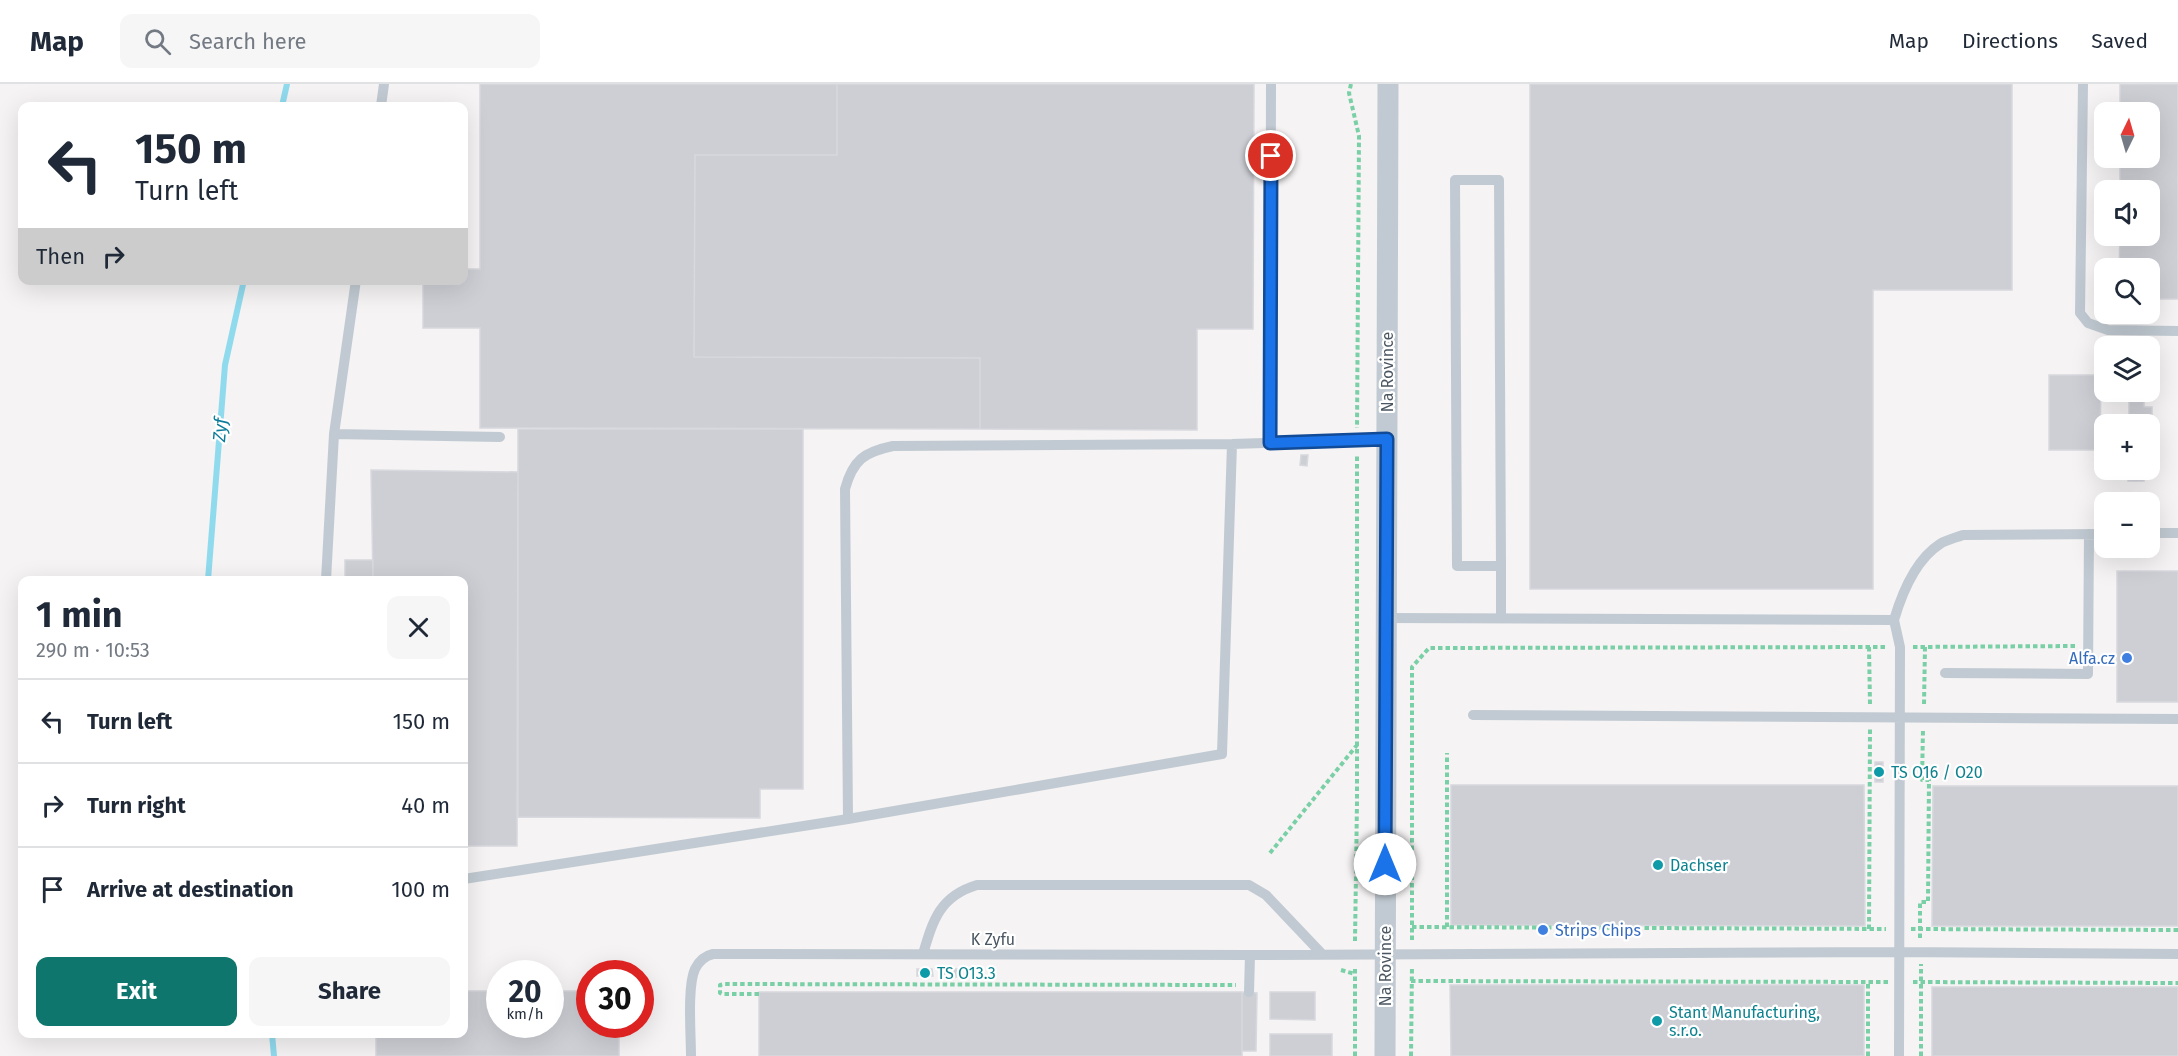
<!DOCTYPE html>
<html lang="en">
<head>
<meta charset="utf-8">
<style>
  body { margin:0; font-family:"Fira Sans",sans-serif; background:#f6f6f7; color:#1f2937; height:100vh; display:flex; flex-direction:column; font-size:22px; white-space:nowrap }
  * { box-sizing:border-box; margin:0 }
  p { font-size:20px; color:#747a83 }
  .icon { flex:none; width:33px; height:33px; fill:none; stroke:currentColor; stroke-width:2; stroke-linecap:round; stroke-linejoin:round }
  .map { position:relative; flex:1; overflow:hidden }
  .details { position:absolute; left:18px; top:492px; width:450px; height:462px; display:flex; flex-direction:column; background:#fff; border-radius:12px; box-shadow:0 6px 24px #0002 }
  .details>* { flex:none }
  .hud { position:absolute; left:18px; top:18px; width:450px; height:183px; border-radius:12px; box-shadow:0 6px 24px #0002; background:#fff; color:#1f2937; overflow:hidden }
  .needle { width:39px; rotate:5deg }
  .fabs { position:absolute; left:2094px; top:18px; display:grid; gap:12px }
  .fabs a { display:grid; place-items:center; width:66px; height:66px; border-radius:12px; background:#fff; box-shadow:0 6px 24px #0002; font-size:30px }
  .speed { position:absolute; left:486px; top:876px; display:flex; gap:12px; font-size:30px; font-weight:700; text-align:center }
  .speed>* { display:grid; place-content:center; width:78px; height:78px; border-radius:50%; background:#fff; box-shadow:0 6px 24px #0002; line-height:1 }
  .speed small { font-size:15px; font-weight:400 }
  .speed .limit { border:9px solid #d22; background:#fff; color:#111 }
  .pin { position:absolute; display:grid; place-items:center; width:51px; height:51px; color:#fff; margin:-26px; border:3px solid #fff; border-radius:50%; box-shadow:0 2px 6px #0007 }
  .me { position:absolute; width:66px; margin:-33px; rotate:0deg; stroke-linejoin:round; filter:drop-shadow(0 0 4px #0008) }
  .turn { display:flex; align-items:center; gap:21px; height:126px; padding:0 18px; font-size:27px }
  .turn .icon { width:78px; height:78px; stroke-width:2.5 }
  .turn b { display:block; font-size:42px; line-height:51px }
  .then { display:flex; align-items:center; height:57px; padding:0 18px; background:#0003; gap:12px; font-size:22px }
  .round { display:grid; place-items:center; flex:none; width:63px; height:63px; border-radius:12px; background:#f6f6f7 }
  .summary { display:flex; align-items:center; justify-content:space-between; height:102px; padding:0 18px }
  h1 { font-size:36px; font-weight:700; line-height:45px }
  .button { display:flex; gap:12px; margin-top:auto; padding:12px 18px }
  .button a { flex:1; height:69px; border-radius:12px; background:#0f766e; color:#fff; font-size:24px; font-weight:700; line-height:69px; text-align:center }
  .button a+a { background:#f6f6f7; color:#1f2937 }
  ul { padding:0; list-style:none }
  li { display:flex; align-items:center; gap:18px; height:84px; padding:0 18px; border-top:2px solid #e0e1e3 }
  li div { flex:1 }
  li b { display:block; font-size:22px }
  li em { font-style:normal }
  header { display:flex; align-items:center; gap:36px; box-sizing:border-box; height:84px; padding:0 30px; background:#fff; border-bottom:2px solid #e0e1e3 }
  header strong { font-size:28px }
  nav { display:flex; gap:33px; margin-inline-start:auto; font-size:21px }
  .search { width:420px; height:54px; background:#f6f6f7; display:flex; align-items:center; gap:15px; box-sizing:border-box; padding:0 21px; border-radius:12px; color:#747a83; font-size:22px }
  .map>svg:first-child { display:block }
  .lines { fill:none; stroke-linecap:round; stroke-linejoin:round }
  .stream { stroke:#90daee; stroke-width:6 }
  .building { fill:#cdcfd5; stroke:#d7d9de; stroke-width:1.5 }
  .path { stroke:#7ad0a6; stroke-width:4; stroke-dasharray:4.5 3; stroke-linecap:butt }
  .service { stroke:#c1cad2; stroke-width:10 }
  .minor { stroke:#c1cad2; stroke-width:21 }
  .route-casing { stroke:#114b97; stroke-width:15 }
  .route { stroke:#1a73e8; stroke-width:10 }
  .shop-dot { fill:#3f7fe0; stroke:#fff; stroke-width:2 }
  .culture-dot { fill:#0f9aa8; stroke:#fff; stroke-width:2 }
  .labels { text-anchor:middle; stroke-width:4.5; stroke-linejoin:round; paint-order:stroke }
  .street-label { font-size:16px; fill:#4a5661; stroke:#fff }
  .shop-label { font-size:16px; fill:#366cbe; stroke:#fff; text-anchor:end }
  .culture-label { font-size:16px; fill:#0d838f; stroke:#fff; text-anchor:start }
  .water-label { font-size:18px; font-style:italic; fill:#0c7c9b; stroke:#fff }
</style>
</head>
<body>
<header>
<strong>Map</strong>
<div class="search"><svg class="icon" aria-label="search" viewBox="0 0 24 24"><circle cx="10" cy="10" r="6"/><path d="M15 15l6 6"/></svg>Search here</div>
<nav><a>Map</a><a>Directions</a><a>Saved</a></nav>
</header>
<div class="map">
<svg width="2178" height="972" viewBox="0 0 2178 972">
  <rect width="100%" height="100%" fill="#f5f3f3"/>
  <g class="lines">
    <path class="stream" d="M282 22 287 0
      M208 496 225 281 244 196
      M272 950 274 972"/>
  </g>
  <path class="building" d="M480 0H837V71H695L694 273 980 274V345L480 344V244H423V196H464V185H480Z
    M837 0H1254L1253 245H1197V346L980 345V274L694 273 695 71H837Z
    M1530 0H2012V206H1873V505H1530Z
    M2120 0H2178V215H2150V184H2119L2120 152H2150V106H2120V74H2150V28H2120Z
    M2049 291H2101L2100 366H2049Z
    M2129 308H2144V323H2152V381H2150V340H2129Z
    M518 345H803V705H760V734L518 733Z
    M1301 371H1308L1307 382 1300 381Z
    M371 386 518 388 517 762H464V496H373Z
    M2129 386H2144V397H2128Z
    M345 476H373V496H345Z
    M2117 487H2178V618H2117Z
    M1875 678H1883V698H1875Z
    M1451 701H1864L1865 842 1451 841Z
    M1933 702H2178V842H1932Z
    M917 885H932L933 892H917Z
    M943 885H958L957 893H943Z
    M1450 901H1864V972H1451Z
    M1932 903H2178V972H1932Z
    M464 907H500V940H550V907H590V940H619V972H376V950H464Z
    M759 908H1242V972H759Z
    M1242 908 1257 909 1256 967H1242Z
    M1270 908H1315V936L1270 935Z
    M1270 950H1332V972H1270Z"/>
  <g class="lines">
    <path class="path" d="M1351 0 1349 9 1359 52 1357 344
      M1869 563 1870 620
      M1913 563 2076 562
      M1924 620 1925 563
      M1270 769 1357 661
      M1412 843 1886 845
      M1447 843V669
      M1869 845 1870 645
      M1911 845 2178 846
      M1920 854V818H1928L1929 696H1922L1923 646
      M1412 856V583L1429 564 1887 563
      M1355 857 1357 718V370
      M1341 886 1355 890
      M1411 897 1888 898
      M1913 898 2178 899
      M759 910H722L720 909V901L725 900 1236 901
      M1355 972V883
      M1411 972 1412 882
      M1868 972V898
      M1921 972V880"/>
    <path class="service" d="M2083 0 2080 229 2088 239 2108 246 2178 247
      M381 22 384 0
      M334 350 500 353
      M1270 359 1271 0
      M2150 449H2178
      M1501 482H1457L1455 96H1499L1501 482V534
      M326 496 334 350 356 196
      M1387 534 1894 536C1902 509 1915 476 1940 460 1946 456 1955 454 1963 451L2104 450
      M1894 536 1900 563 1899 972
      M1945 589 2088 590 2089 450
      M1473 631 2178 635
      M848 735 845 405C853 376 864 368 893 362L1232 360 1387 355
      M464 795 848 735 1222 670 1232 360
      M923 870C933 836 940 812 977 801H1249L1266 811 1322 870
      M1249 908 1250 871
      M691 972C691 951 687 902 695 885 699 877 704 872 713 870L1250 871 1899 868 2178 870"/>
    <path class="minor" d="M1385 972 1388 0"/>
  </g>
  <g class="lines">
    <g class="route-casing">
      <path id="route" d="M1271 72 1270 359 1387 355 1385 780"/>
    </g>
    <use href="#route" class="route"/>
  </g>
  <g class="shop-dot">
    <circle cx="2127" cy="574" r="6"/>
    <circle cx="1543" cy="846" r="6"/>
  </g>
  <g class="culture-dot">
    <circle cx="1879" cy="688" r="6"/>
    <circle cx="1658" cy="781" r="6"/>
    <circle cx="925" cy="889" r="6"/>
    <circle cx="1657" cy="937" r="6"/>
  </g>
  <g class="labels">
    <g class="street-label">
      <text transform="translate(1387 288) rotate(-90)" y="6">Na Rovince</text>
      <text x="993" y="861">K Zyfu</text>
      <text transform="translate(1385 882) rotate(-90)" y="6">Na Rovince</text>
    </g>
    <g class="shop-label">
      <text x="2115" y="580">Alfa.cz</text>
      <text x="1555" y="852" text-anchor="start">Strips Chips</text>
    </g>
    <g class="culture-label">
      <text x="1891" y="694">TS O16 / O20</text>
      <text x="1670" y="787">Dachser</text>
      <text x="937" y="895">TS O13.3</text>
      <text x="1669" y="934">Stant Manufacturing,<tspan x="1669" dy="18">s.r.o.</tspan></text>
    </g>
    <g class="water-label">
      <text transform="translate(220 346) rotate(-85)" y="6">Zyf</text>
    </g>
  </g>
</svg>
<div class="fabs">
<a><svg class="needle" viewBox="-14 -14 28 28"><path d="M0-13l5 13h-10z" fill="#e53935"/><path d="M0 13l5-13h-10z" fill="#747a83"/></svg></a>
<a><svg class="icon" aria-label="sound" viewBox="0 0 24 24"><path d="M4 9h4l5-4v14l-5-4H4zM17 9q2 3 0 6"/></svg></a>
<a><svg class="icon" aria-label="search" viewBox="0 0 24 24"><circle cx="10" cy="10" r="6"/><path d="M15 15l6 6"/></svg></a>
<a><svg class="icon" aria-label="layers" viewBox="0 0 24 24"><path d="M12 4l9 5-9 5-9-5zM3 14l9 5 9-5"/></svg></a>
<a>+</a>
<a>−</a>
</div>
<div class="speed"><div>20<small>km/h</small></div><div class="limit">30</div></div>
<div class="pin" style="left:1271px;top:72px;background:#d93025"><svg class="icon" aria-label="arrive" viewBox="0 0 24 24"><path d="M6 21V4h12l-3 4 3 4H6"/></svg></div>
<svg class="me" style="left:1385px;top:780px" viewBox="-20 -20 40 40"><circle r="19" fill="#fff"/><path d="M0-13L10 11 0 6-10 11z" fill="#1a73e8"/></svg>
<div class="hud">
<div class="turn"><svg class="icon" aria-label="left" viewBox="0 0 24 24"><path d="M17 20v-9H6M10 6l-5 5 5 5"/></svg><div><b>150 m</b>Turn left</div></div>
<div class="then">Then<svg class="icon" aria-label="right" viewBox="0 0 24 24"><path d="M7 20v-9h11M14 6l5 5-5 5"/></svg></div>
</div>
<section class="details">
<div class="summary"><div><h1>1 min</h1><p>290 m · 10:53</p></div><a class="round"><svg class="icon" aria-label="close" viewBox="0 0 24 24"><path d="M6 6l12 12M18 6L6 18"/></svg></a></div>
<ul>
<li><svg class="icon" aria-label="left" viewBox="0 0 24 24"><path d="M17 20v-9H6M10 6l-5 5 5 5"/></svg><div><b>Turn left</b></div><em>150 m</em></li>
<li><svg class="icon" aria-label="right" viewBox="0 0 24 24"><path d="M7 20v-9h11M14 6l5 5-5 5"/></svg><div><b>Turn right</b></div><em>40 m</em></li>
<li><svg class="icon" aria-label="arrive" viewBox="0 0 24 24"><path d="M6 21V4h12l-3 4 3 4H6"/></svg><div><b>Arrive at destination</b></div><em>100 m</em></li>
</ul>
<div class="button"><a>Exit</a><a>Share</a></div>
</section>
</div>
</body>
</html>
